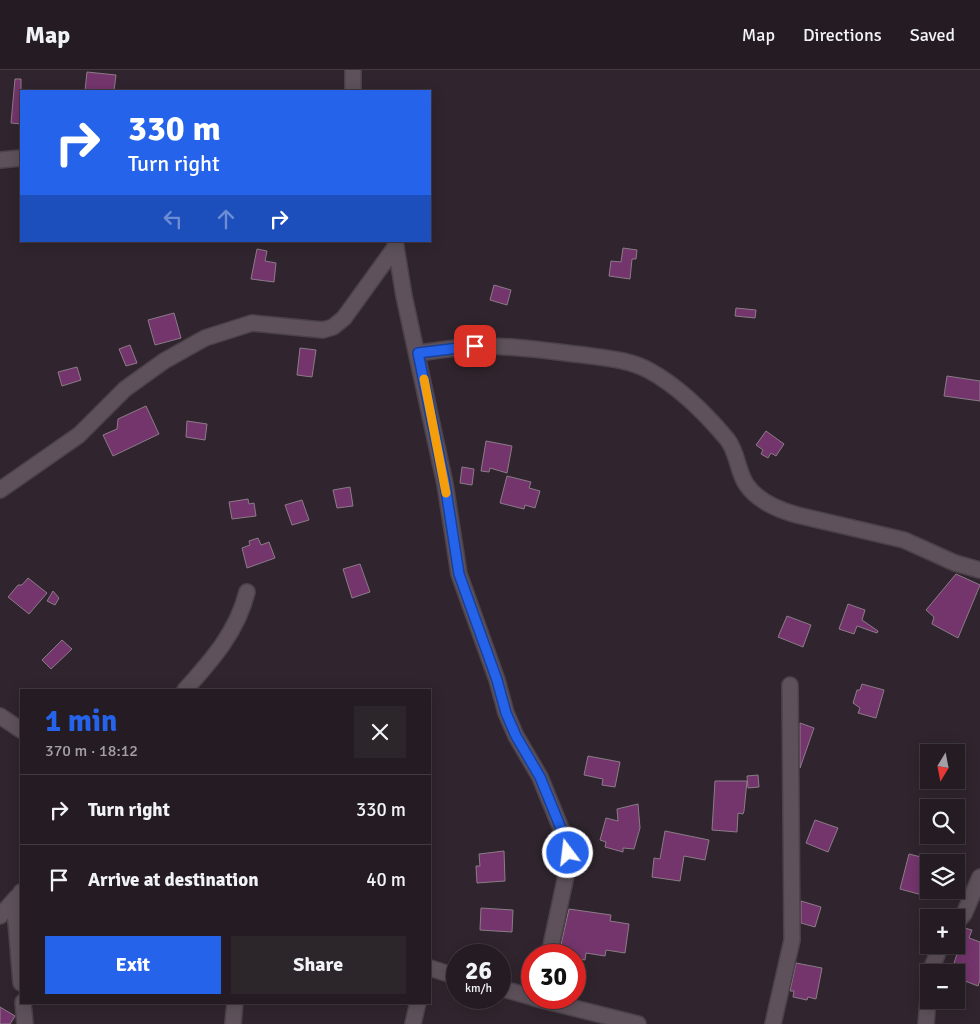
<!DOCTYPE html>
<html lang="en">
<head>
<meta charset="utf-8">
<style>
  body { margin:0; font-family:Signika,sans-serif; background:#2c252a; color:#f1f3f6; height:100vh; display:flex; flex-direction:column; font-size:19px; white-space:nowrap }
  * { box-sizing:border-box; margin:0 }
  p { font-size:16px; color:#a3a1a5 }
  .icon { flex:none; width:28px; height:28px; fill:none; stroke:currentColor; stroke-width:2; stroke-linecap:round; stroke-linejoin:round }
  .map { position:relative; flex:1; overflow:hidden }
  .details { position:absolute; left:20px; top:619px; width:411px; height:315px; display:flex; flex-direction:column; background:#241c22; border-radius:0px; box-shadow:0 2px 12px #0003,0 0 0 1px #413a40 }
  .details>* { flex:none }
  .guide { position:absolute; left:20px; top:20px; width:411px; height:152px; border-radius:0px; box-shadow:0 2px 12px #0003,0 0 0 1px #413a40; background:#2563eb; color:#fff; overflow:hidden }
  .needle { width:32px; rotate:190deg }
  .controls { position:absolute; left:920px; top:674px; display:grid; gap:10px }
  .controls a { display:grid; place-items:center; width:45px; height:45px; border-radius:0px; background:#241c22; box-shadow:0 2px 12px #0003,0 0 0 1px #413a40; font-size:25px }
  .speed { position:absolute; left:446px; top:874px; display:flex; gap:10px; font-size:25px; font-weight:700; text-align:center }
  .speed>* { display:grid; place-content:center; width:65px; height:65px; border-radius:50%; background:#241c22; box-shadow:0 2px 12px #0003,0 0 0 1px #413a40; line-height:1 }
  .speed small { font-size:12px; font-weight:400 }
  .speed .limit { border:8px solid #d22; background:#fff; color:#111 }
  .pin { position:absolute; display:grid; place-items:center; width:42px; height:42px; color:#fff; margin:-21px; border-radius:10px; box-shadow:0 2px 8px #0006 }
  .me { position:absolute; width:55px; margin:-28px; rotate:345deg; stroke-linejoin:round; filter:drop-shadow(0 0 4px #0008) }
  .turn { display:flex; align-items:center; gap:18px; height:105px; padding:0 25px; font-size:22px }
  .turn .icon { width:65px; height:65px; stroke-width:2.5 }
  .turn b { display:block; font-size:35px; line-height:42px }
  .lanes { display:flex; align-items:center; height:48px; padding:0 25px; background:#0003; justify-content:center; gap:25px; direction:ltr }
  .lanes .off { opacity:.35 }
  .round { display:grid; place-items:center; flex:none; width:52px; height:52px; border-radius:0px; background:#2c252a }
  .headline { display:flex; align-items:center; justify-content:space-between; height:85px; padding:0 25px }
  h1 { font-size:30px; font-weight:700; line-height:38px; color:#2563eb }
  .primary-button { display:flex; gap:10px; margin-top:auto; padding:10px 25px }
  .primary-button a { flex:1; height:58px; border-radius:0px; background:#2563eb; color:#fff; font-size:20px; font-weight:700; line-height:58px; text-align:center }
  .primary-button a+a { background:#2c252a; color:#f1f3f6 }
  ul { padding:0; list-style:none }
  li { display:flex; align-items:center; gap:15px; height:70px; padding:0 25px; border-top:1px solid #413a40 }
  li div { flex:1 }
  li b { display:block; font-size:19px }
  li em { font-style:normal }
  header { display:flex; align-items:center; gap:30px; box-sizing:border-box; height:70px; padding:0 25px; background:#241c22; border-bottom:1px solid #413a40 }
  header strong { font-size:24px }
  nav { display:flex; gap:28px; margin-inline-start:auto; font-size:18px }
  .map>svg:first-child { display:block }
  .building { fill:#74356c; stroke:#8a7c87 }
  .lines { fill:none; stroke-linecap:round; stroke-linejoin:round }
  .minor-casing { stroke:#4b4249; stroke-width:18 }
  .minor { stroke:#5e515b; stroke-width:15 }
  .route-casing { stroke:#184099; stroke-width:12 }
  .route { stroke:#2563eb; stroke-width:9 }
  .slow { stroke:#f59e0b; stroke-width:9 }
</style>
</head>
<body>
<header>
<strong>Map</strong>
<nav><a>Map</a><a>Directions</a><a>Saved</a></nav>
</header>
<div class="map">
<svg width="980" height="954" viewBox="0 0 980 954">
  <rect width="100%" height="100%" fill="#30252e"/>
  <path class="building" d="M87 2 116 5 114 21H85Z
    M15 9H21V54L11 53Z
    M623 178 637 180 636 189H632L630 209 609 206 611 191 621 192Z
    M257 179 267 181 265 191 276 193 274 212 251 209Z
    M494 215 511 220 507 235 490 230Z
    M736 238 756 240 755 248 735 246Z
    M174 243 181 268 155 275 148 250Z
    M130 275 137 293 126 296 119 279Z
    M300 278 316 280 312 307 297 305Z
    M77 297 81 310 62 316 58 302Z
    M947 306 980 311V331L944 326Z
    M146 336 159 364 113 386 103 365 117 359 118 349Z
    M187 351 207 354 205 370 186 367Z
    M766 361 784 374 776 386 771 383 768 388 761 384 763 380 756 375Z
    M486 371 512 376 507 403 490 398 489 402 481 401Z
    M462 397 474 399 472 415 460 413Z
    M507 406 531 412 529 418 540 421 535 438 525 435 524 439 500 433Z
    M350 417 353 436 337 438 333 420Z
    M248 429 249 434 254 433 256 446 232 449 229 432Z
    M302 430 309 450 292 455 285 435Z
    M258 468 261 475 269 472 275 488 247 498 242 478 250 475 249 471Z
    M360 494 370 522 352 528 343 499Z
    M956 504 980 515 958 568 932 554 934 547 926 540Z
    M28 508 47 523 29 544 8 527 18 515H22Z
    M53 521 59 528 55 535 47 531Z
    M848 534 865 540 862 550 878 561 877 563 857 556 854 564 839 559Z
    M787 546 811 555 803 577 778 567Z
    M62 570 72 579 51 599 42 590Z
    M862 614 884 620 876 648 858 643 860 638 853 633 857 620H860Z
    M800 653 814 658 800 698Z
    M588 686 620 692 615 717 602 715 603 709 584 705Z
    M758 705 759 717 748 718 747 706Z
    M715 711H747L744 741 743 744 738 743 737 762 712 760Z
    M638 734 640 758 634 779 623 778V782L605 777 606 772 600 770 606 748 618 751 617 739Z
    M815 750 838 758 828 782 806 773Z
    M665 761 709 770 705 790 684 786 680 811 652 807 654 788 660 789Z
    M504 781 505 811 477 813 476 796H480L479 784Z
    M909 784 929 789V820L926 826 900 819Z
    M801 831 821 837 815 857 801 853Z
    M481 838 513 840 512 862 480 860Z
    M569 839 611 845 610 851 629 854 625 883 606 880 605 886 586 883 585 890 575 888V885H570V881L560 879Z
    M964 858 972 860 969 868 980 872V910L978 916 965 911 964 915 956 913V902H951L957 884 949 881 950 875H956V862Z
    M796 893 822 898 816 929 808 927 807 930 793 927 794 921H790Z
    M0 937 15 946 10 954H0Z"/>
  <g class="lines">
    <g class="minor-casing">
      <path id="minor" d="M353 21V0
        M0 90 21 88
        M395 171 404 226 445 414 459 504 497 610 506 643 516 666 540 707 564 766 568 783 567 801 549 885
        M418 283C437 281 456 277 475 276 511 275 548 281 584 285 606 288 631 290 650 301 679 317 706 344 727 369 738 383 737 400 746 414 757 431 779 440 797 445L904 470 955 493 980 500
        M0 420 79 365 125 319 164 291 205 268 252 253 323 260 333 257 344 248 396 176
        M185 620C212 590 237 562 247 522
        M0 646 21 660
        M21 822 15 840 21 913
        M0 846 17 827
        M956 853 964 844 980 807
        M430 898 458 907
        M930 902 941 875
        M500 918 532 927
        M534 928 638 954
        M23 932 25 954
        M233 954 235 932
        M413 954 418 932
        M773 954 792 870 790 615
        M926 954 929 918"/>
    </g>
    <use href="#minor" class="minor"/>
  </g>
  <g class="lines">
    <g class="route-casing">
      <path id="route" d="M475 276 418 283 445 414 459 504 497 610 506 643 516 666 540 707 564 766 568 783"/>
    </g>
    <use href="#route" class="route"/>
    <path class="slow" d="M424 309 446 423"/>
  </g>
</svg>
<div class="controls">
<a><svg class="needle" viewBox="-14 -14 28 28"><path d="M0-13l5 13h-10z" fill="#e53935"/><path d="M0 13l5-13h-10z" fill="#a3a1a5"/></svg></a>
<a><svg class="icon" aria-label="search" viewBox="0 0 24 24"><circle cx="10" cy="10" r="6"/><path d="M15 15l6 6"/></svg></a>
<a><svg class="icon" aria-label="layers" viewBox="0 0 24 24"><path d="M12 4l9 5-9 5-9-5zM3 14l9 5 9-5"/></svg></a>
<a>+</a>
<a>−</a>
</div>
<div class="speed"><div>26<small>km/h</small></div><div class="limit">30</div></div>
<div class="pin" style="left:475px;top:276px;background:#d93025"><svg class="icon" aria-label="arrive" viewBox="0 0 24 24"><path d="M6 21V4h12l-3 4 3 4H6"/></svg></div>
<svg class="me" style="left:568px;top:783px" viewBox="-20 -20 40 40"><circle r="17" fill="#2563eb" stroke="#fff" stroke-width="3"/><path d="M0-11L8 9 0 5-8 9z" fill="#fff"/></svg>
<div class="guide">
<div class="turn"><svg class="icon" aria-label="right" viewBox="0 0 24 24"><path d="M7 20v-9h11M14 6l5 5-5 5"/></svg><div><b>330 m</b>Turn right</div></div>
<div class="lanes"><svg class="icon off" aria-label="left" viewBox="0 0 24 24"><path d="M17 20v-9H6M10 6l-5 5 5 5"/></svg><svg class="icon off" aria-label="ahead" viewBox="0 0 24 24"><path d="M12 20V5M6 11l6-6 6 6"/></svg><svg class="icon" aria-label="right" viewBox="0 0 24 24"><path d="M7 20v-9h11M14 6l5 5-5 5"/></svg></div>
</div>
<section class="details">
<div class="headline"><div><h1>1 min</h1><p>370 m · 18:12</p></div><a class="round"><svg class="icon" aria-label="close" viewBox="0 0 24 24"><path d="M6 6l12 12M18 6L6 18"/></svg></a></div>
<ul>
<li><svg class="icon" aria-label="right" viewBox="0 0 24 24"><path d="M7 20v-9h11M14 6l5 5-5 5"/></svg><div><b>Turn right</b></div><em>330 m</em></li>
<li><svg class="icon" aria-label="arrive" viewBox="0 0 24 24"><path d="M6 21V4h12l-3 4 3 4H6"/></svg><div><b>Arrive at destination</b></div><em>40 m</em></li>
</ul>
<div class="primary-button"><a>Exit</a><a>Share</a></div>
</section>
</div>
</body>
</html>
